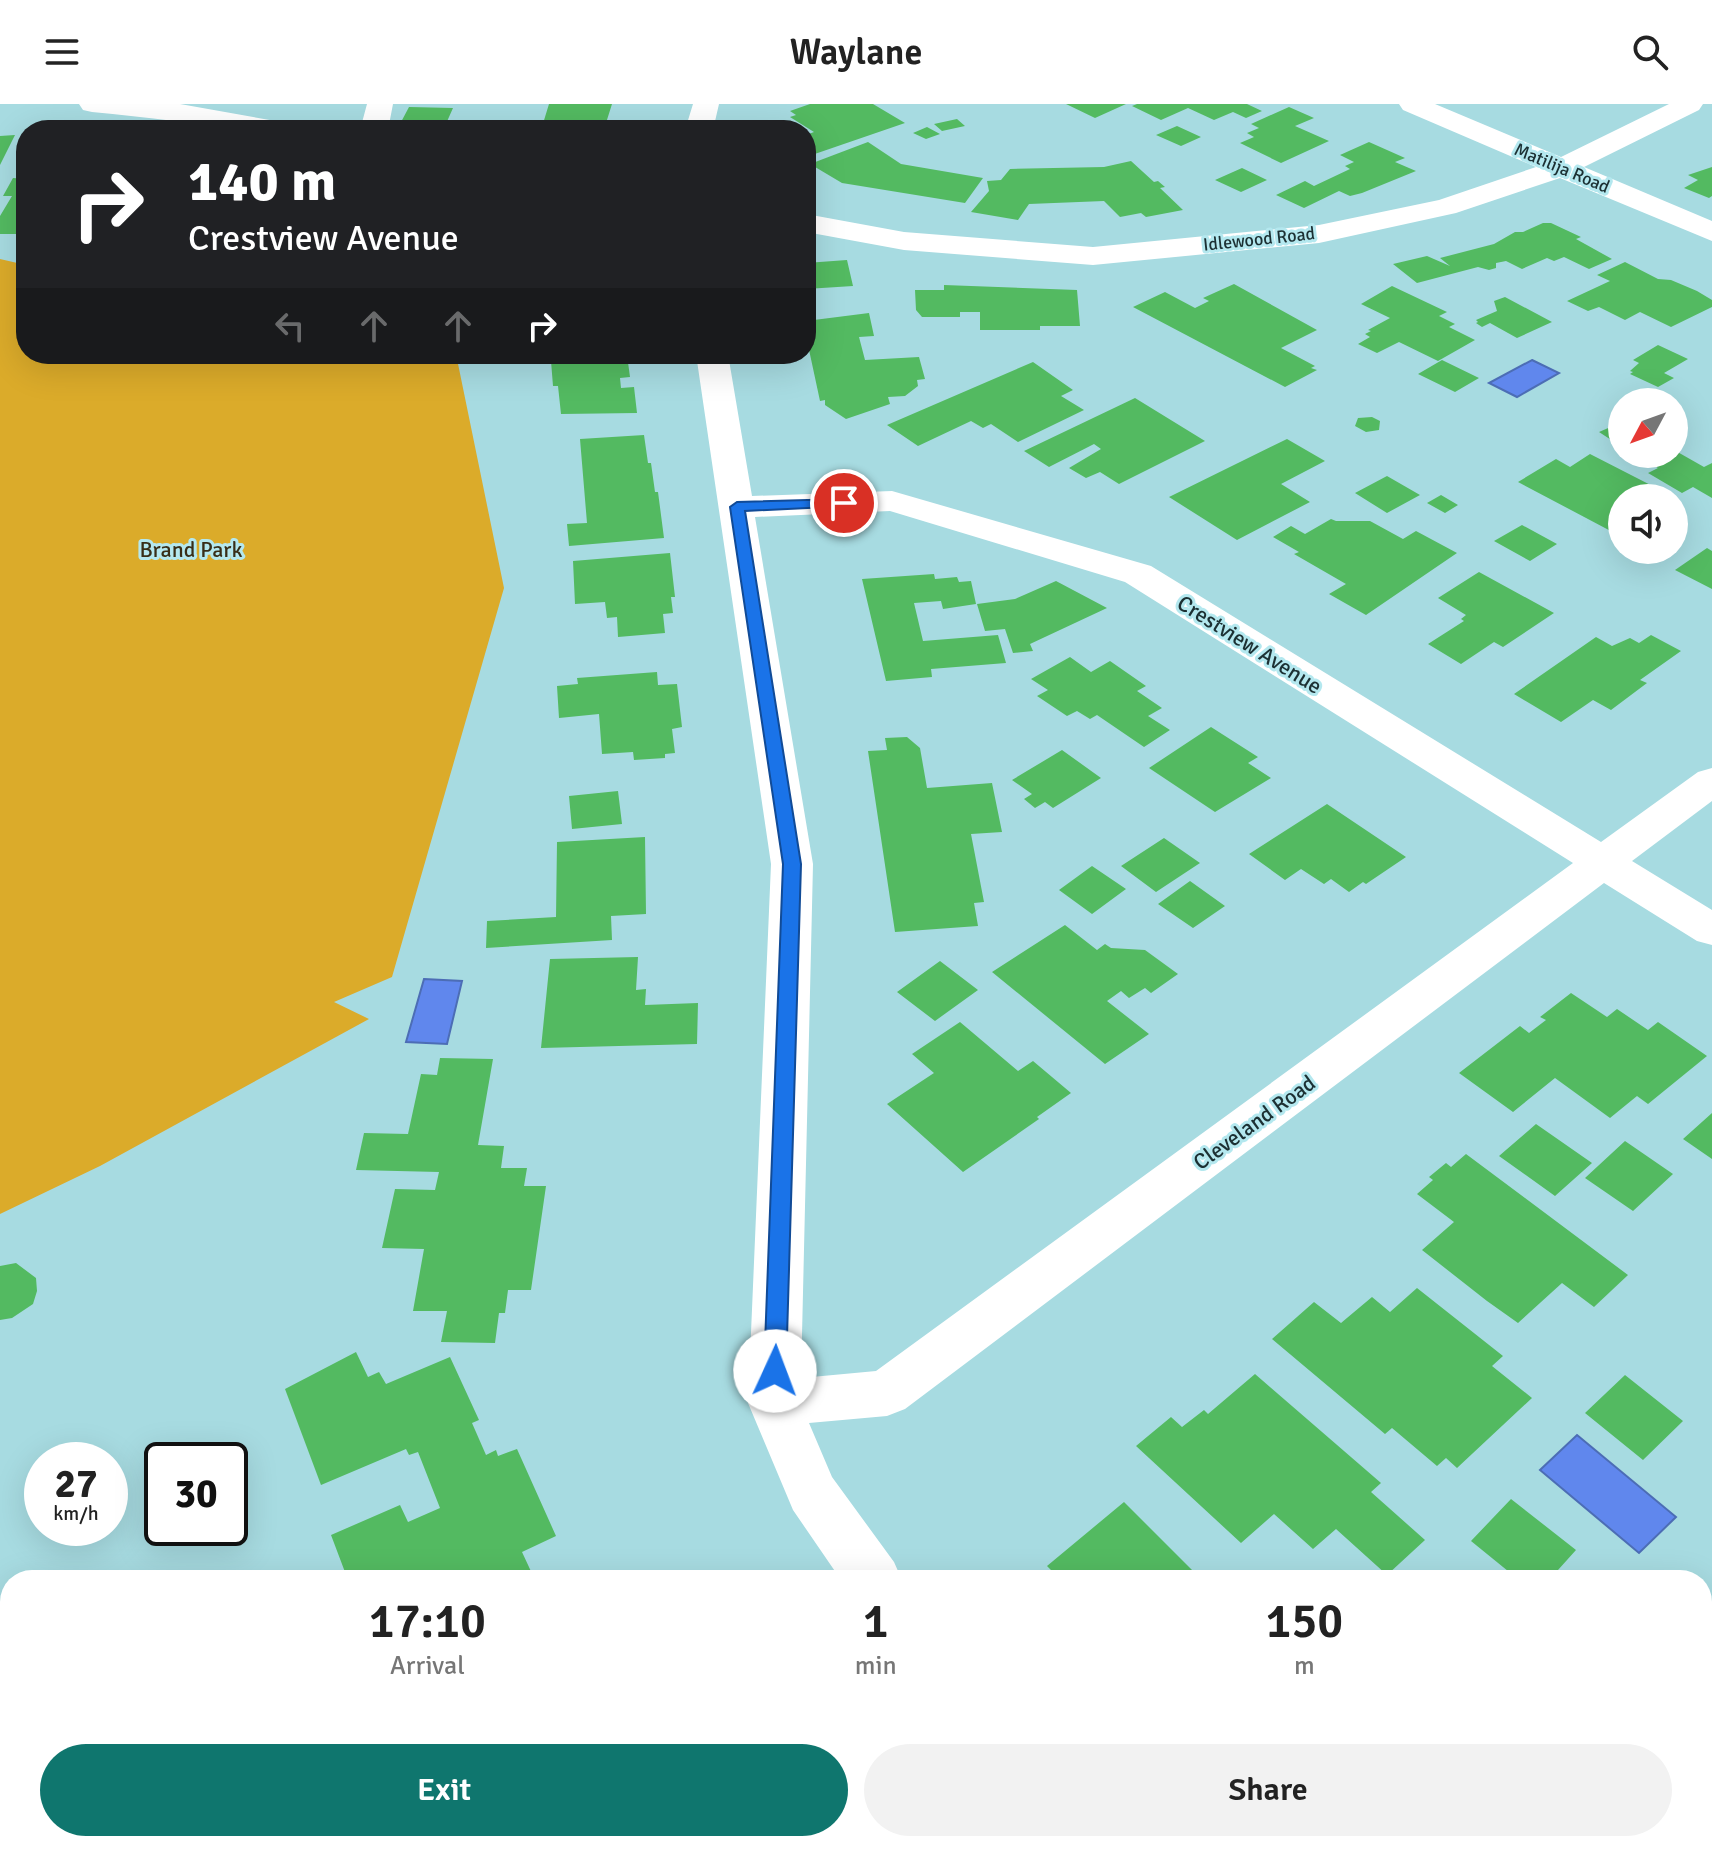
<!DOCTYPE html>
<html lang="en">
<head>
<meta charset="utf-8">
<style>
  body { margin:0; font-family:Signika,sans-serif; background:#f2f2f2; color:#222; height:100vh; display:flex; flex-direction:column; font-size:30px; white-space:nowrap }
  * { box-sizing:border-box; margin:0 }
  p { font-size:26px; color:#767676 }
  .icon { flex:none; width:44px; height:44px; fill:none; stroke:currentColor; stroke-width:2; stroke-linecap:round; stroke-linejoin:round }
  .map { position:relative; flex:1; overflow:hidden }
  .side { position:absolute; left:0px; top:1466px; width:1712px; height:282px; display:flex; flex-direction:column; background:#fff; border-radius:32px 32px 0 0; box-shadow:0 8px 32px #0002 }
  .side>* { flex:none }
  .banner { position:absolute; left:16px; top:16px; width:800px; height:244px; border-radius:32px; box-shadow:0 8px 32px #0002; background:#202124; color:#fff; overflow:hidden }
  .needle { width:52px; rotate:229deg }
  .tools { position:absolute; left:1608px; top:284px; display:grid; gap:16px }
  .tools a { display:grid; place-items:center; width:80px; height:80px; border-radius:50%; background:#fff; box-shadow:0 8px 32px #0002; font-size:40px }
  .speed { position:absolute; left:24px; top:1338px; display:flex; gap:16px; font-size:40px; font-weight:700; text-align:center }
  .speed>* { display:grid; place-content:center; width:104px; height:104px; border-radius:50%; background:#fff; box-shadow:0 8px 32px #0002; line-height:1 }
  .speed small { font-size:20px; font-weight:400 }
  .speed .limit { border:4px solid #111; border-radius:12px; background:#fff; color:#111 }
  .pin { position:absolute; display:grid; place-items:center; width:68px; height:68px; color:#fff; margin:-34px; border:4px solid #fff; border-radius:50%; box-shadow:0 2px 8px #0007 }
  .me { position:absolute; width:88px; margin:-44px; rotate:2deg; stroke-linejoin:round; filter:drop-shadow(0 0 6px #0008) }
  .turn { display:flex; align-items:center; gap:28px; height:168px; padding:0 40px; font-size:36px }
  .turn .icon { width:104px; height:104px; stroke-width:2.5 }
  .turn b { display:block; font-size:56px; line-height:68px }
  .lanes { display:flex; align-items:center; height:76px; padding:0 40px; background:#0003; justify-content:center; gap:40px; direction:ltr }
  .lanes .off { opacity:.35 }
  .eta { display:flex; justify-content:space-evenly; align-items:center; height:136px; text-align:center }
  .eta b { font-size:48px; font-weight:600; line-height:56px }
  .primary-button { display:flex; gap:16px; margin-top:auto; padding:16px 40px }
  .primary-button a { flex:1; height:92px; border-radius:48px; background:#0f766e; color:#fff; font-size:32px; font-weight:600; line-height:92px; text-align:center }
  .primary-button a+a { background:#f2f2f2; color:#222 }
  header { display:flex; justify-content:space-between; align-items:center; height:104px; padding:0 40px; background:#fff; font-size:36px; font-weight:600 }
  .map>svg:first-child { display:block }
  .green { fill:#dbab2a }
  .water { fill:#6087ed; stroke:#4c6db5; stroke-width:2 }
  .building { fill:#53ba61 }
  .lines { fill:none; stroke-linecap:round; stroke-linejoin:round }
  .minor { fill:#fff; fill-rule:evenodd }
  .route { fill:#1a73e8; stroke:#114b97; stroke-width:2 }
  .labels { text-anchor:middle; stroke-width:6; stroke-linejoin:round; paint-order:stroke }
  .far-street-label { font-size:18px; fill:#1c3033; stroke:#b4e8ef }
  .park-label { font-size:22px; fill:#382e18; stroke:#b4e8ef }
  .street-label { font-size:22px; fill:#1c3033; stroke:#b4e8ef }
</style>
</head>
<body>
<header><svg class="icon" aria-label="menu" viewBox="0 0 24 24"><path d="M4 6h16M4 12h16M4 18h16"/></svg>Waylane<svg class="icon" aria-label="search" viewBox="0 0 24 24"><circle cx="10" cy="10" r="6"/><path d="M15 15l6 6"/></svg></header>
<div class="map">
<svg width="1712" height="1747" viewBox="0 0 1712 1747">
  <rect width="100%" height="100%" fill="#a7dbe1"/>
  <path class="green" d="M0 155 26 161V250H456L504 484 392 873 334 898 369 915 100 1062 0 1110Z"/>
  <path class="water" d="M1532 256 1559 269 1517 293 1489 279Z
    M424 875 462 877 447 940 406 938Z
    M1577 1331 1676 1413 1639 1449 1540 1366Z"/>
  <path class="building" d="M549 0H612L606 19H609L607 26H541Z
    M810 0H873L905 19 806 53V31L814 28 790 13 796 11 790 7Z
    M1066 0H1126L1095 14Z
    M1137 0H1247L1262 7 1246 14 1233 8 1214 16 1188 4 1161 16 1132 2Z
    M409 3 453 4 445 22 400 20Z
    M1289 3 1314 14 1295 22 1329 37 1281 59 1240 39 1254 33 1247 29 1259 24 1251 20Z
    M957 15 965 22 942 27 934 20Z
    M1177 22 1201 33 1181 42 1156 31Z
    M927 23 940 30 926 35 913 29Z
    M15 31 0 61V32Z
    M868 38 901 60 983 74 965 99 842 79 810 60Z
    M1369 38 1405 54 1395 58 1416 67 1362 89 1350 92 1339 87 1304 104 1276 91 1305 77 1314 82 1350 65 1345 62 1354 58 1340 51Z
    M1131 57 1154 78 1158 77 1165 83 1160 84 1183 106 1146 113 1141 109 1120 113 1104 97 1029 100 1018 116 971 108 989 87 987 77 1001 76 1010 65 1104 63Z
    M1712 63V92L1709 94 1684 84 1698 76 1688 71Z
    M1242 64 1267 76 1241 88 1215 76Z
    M13 74 26 75V130H0V112L12 92H3Z
    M1543 119H1551L1581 133 1576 135 1612 155 1589 165 1564 153 1554 157 1547 154 1522 165 1506 157 1496 159V164L1489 166 1478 163 1417 179 1393 160 1427 152 1450 162 1440 154 1494 140 1515 128H1523Z
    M847 156 853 182 806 185V159Z
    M1625 158 1658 175 1671 176 1697 187 1712 196V203L1671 223 1640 208 1625 216 1599 203 1588 207 1567 197 1610 177 1597 171Z
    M1234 180 1317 226 1281 244 1315 262 1311 264 1317 266 1285 283 1133 203 1165 188 1195 204 1209 197 1203 194Z
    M944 181 1077 186 1080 222H1040V226H980V208H960V213H922L916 206 915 186H944Z
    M1392 182 1447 208 1439 212 1455 220 1449 223 1475 236 1438 257 1399 238 1377 249 1358 240 1370 233 1365 230 1371 227 1368 226 1390 214 1361 200Z
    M1505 193 1552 218 1517 234 1490 219 1482 223 1476 219 1478 218 1476 216 1497 207 1494 197Z
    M869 209 874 232 859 233 865 256 919 253 925 275 917 276 918 282 905 292 888 293 890 300 846 315 825 301V296L820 297 808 241 811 239 808 240 806 233V217Z
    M1658 241 1688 255 1664 269 1674 274 1658 283 1630 270 1633 268 1630 267 1639 259 1633 256Z
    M627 251 630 273 620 274 621 284 634 283 637 309 561 310 558 282H553L551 257Z
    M1442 256 1479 274 1455 288 1418 270Z
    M1033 258 1073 286 1061 292 1084 306 1018 338 991 320 983 324 971 317 918 342 887 321Z
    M1135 294 1205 337 1119 380 1100 368 1086 374 1069 364 1101 345 1094 340 1049 363 1024 347Z
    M1372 313 1380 317 1379 326 1366 328 1355 322 1358 314Z
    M1622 318V343L1599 328Z
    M644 331 648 359H651L655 388H658L664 434 569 442 567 420 587 419 580 335Z
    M1287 335 1325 357 1281 380 1310 398 1237 436 1169 393Z
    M1674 346 1704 363 1712 359V394L1693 383 1682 389 1648 369 1658 364 1633 350H1674Z
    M1590 350 1672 392 1622 394V433L1518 378 1556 355 1570 363Z
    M1387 372 1420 391 1387 409 1355 389Z
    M1441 391 1458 401 1445 409 1427 399Z
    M1331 415 1336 417H1370L1403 435 1416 427 1457 449 1366 511 1329 490 1346 480 1294 450 1299 448 1273 433 1291 422 1305 430Z
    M1522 421 1557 440 1530 457 1494 437Z
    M1707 444 1712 447V485L1675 466Z
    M670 449 675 493H671L673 509 663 510 665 529 618 533 617 513 607 514 605 498 575 500 573 457Z
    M1479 468 1554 509 1503 543 1494 538 1461 560 1428 540 1464 517 1461 515 1466 511 1438 494Z
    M934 470 935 475 957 473 959 478 971 477 976 500 943 505 941 497 914 499 923 537 998 531 1006 559 931 565 932 573 886 577 862 475Z
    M1056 477 1107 504 1030 540 1033 547 1013 549 1005 525 985 527 977 500 1015 495Z
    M1651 531 1681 547 1640 576 1647 579 1611 606 1593 596 1561 618 1514 590 1596 533 1612 542 1630 534 1639 539Z
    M1070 553 1091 568 1110 557 1146 582 1137 587 1162 604 1148 612 1170 626 1144 643 1097 611 1090 615 1077 607 1067 612 1037 592 1048 586 1031 575Z
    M657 568 658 581 677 580 682 623 672 625 675 649 665 650V654L634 656 633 648 602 650 599 610 559 614 557 582 578 580 577 574Z
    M1211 623 1258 653 1248 659 1271 674 1215 708 1149 664Z
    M907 633 920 644 927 684 992 679 1002 728 971 730 984 798 974 799 978 822 895 828 868 647 887 646 885 634Z
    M1062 646 1101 674 1053 704 1045 698 1035 704 1024 695 1032 690 1012 676Z
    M618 687 622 720 572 725 569 692Z
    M1327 700 1406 753 1366 780 1363 778 1349 788 1331 775 1324 780 1301 765 1285 776 1249 750Z
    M645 733 646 810 611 812 612 836 486 844 487 817 556 813 557 738Z
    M1164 734 1200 759 1156 788 1121 762Z
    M1092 762 1126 785 1092 810 1059 786Z
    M1190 777 1225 802 1193 824 1158 800Z
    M1065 821 1097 846 1105 840 1111 844 1145 846 1178 870 1151 889 1145 884 1129 894 1121 887 1107 897 1149 930 1105 960 992 868Z
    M638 853 636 886 646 885 645 901 698 899 697 940 541 944 550 855Z
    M940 857 978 886 935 917 897 888Z
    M1571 889 1607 913 1617 905 1648 926 1658 918 1707 952 1648 1000 1637 992 1610 1014 1555 974 1513 1008 1459 969 1520 922 1529 929 1546 916 1540 913Z
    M960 918 1018 967 1033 957 1071 989 1037 1013 1039 1015 963 1068 887 1000 934 969 912 950Z
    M440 954 493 955 478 1041 504 1042 501 1064H527L524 1082H546L531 1186H508L505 1209H499L495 1239 441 1238 447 1207H413L424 1145 382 1144 395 1085 435 1086 439 1068 356 1066 364 1029 408 1030 421 970 437 971Z
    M1712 1009V1055L1683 1035Z
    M1536 1020 1592 1059 1555 1092 1499 1052Z
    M1625 1037 1673 1070 1633 1107 1585 1074Z
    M1466 1050 1628 1171 1594 1203 1562 1179 1518 1219 1487 1197 1422 1146 1454 1118 1417 1090 1433 1076 1429 1073 1446 1059 1451 1063Z
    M16 1159 36 1174 37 1187 33 1200 12 1214 0 1216V1162Z
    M1417 1184 1503 1252 1492 1262 1532 1294 1457 1364 1446 1354 1437 1362 1392 1324 1385 1330 1272 1235 1314 1198 1341 1219 1372 1193 1390 1208Z
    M356 1248 368 1273 379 1268 386 1280 450 1253 479 1316 472 1319 486 1351 496 1346 498 1352 517 1345 556 1432 522 1448 535 1476H348L331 1431 400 1401 408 1418 440 1404 418 1348 409 1351 406 1345 321 1381 285 1285Z
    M1255 1270 1381 1379 1371 1388 1425 1436 1387 1471 1336 1425 1313 1445 1274 1410 1241 1439 1136 1342 1171 1313 1182 1323 1204 1306 1208 1310Z
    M1625 1271 1683 1317 1643 1356 1585 1309Z
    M1511 1395 1576 1446 1549 1476H1519L1471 1437Z
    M1124 1398 1202 1476H1061L1047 1462Z
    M463 1738H715L716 1747H463Z
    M1265 1738H1361L1370 1747H1274Z"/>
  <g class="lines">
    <path class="minor" d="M79 0H180L281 18 291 20 295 26C227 26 160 14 92 8L83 6Z
      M367 0H393L388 26H360Z
      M693 0H719L713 26H685Z
      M1399 0H1435L1561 53 1669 0H1703L1699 6 1584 63 1712 117V137L1560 74 1456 109 1319 139 1093 161 904 146 806 128V110L904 128 1093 143 1319 121 1439 96 1536 63 1403 6Z
      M696 250H728L752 392 892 387 1151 462 1601 738 1698 668 1712 664V697L1632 757 1712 806V841L1697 837 1604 779 905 1305 887 1312 809 1319 832 1373 894 1458 902 1476H841L793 1406 748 1299 771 760ZM890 407 1125 478 1573 759 876 1267 801 1274 813 760 755 413Z
      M1022 1738H1084L1088 1747H1026Z"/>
  </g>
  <path class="route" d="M844 395 851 399 849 402 745 407 801 760 786 1267 782 1274 775 1276 767 1274 764 1267 783 760 730 403 737 398Z"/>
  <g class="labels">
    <g class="far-street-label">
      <text transform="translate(1562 64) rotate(23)" y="6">Matilija Road</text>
      <text transform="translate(1259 135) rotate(-6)" y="6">Idlewood Road</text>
    </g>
    <g class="park-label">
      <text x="191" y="453">Brand Park</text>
    </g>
    <g class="street-label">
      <text transform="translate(1250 540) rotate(32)" y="8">Crestview Avenue</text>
      <text transform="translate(1254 1018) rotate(-36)" y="8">Cleveland Road</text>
    </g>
  </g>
</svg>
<div class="tools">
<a><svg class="needle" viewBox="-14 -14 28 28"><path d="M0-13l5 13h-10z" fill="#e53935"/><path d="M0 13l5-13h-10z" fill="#767676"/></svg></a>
<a><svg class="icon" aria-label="sound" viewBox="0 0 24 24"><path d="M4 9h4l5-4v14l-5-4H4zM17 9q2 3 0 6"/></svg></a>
</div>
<div class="speed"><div>27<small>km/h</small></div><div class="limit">30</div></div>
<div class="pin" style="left:844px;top:399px;background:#d93025"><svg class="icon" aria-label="arrive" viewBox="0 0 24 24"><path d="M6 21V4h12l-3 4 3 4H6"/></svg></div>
<svg class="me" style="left:775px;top:1267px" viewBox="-20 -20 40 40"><circle r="19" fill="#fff"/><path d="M0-13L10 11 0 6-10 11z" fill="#1a73e8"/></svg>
<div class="banner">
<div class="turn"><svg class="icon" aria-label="right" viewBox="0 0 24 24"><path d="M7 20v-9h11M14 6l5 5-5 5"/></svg><div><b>140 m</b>Crestview Avenue</div></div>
<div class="lanes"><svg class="icon off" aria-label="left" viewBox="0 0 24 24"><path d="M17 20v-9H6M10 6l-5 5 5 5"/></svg><svg class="icon off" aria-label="ahead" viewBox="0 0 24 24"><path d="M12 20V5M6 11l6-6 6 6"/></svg><svg class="icon off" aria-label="ahead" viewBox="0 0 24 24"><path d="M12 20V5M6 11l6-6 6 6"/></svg><svg class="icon" aria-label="right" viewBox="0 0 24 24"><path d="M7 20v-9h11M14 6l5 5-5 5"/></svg></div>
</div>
<section class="side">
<div class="eta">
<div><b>17:10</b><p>Arrival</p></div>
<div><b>1</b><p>min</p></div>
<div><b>150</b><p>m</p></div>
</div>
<div class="primary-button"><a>Exit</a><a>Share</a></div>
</section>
</div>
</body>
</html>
